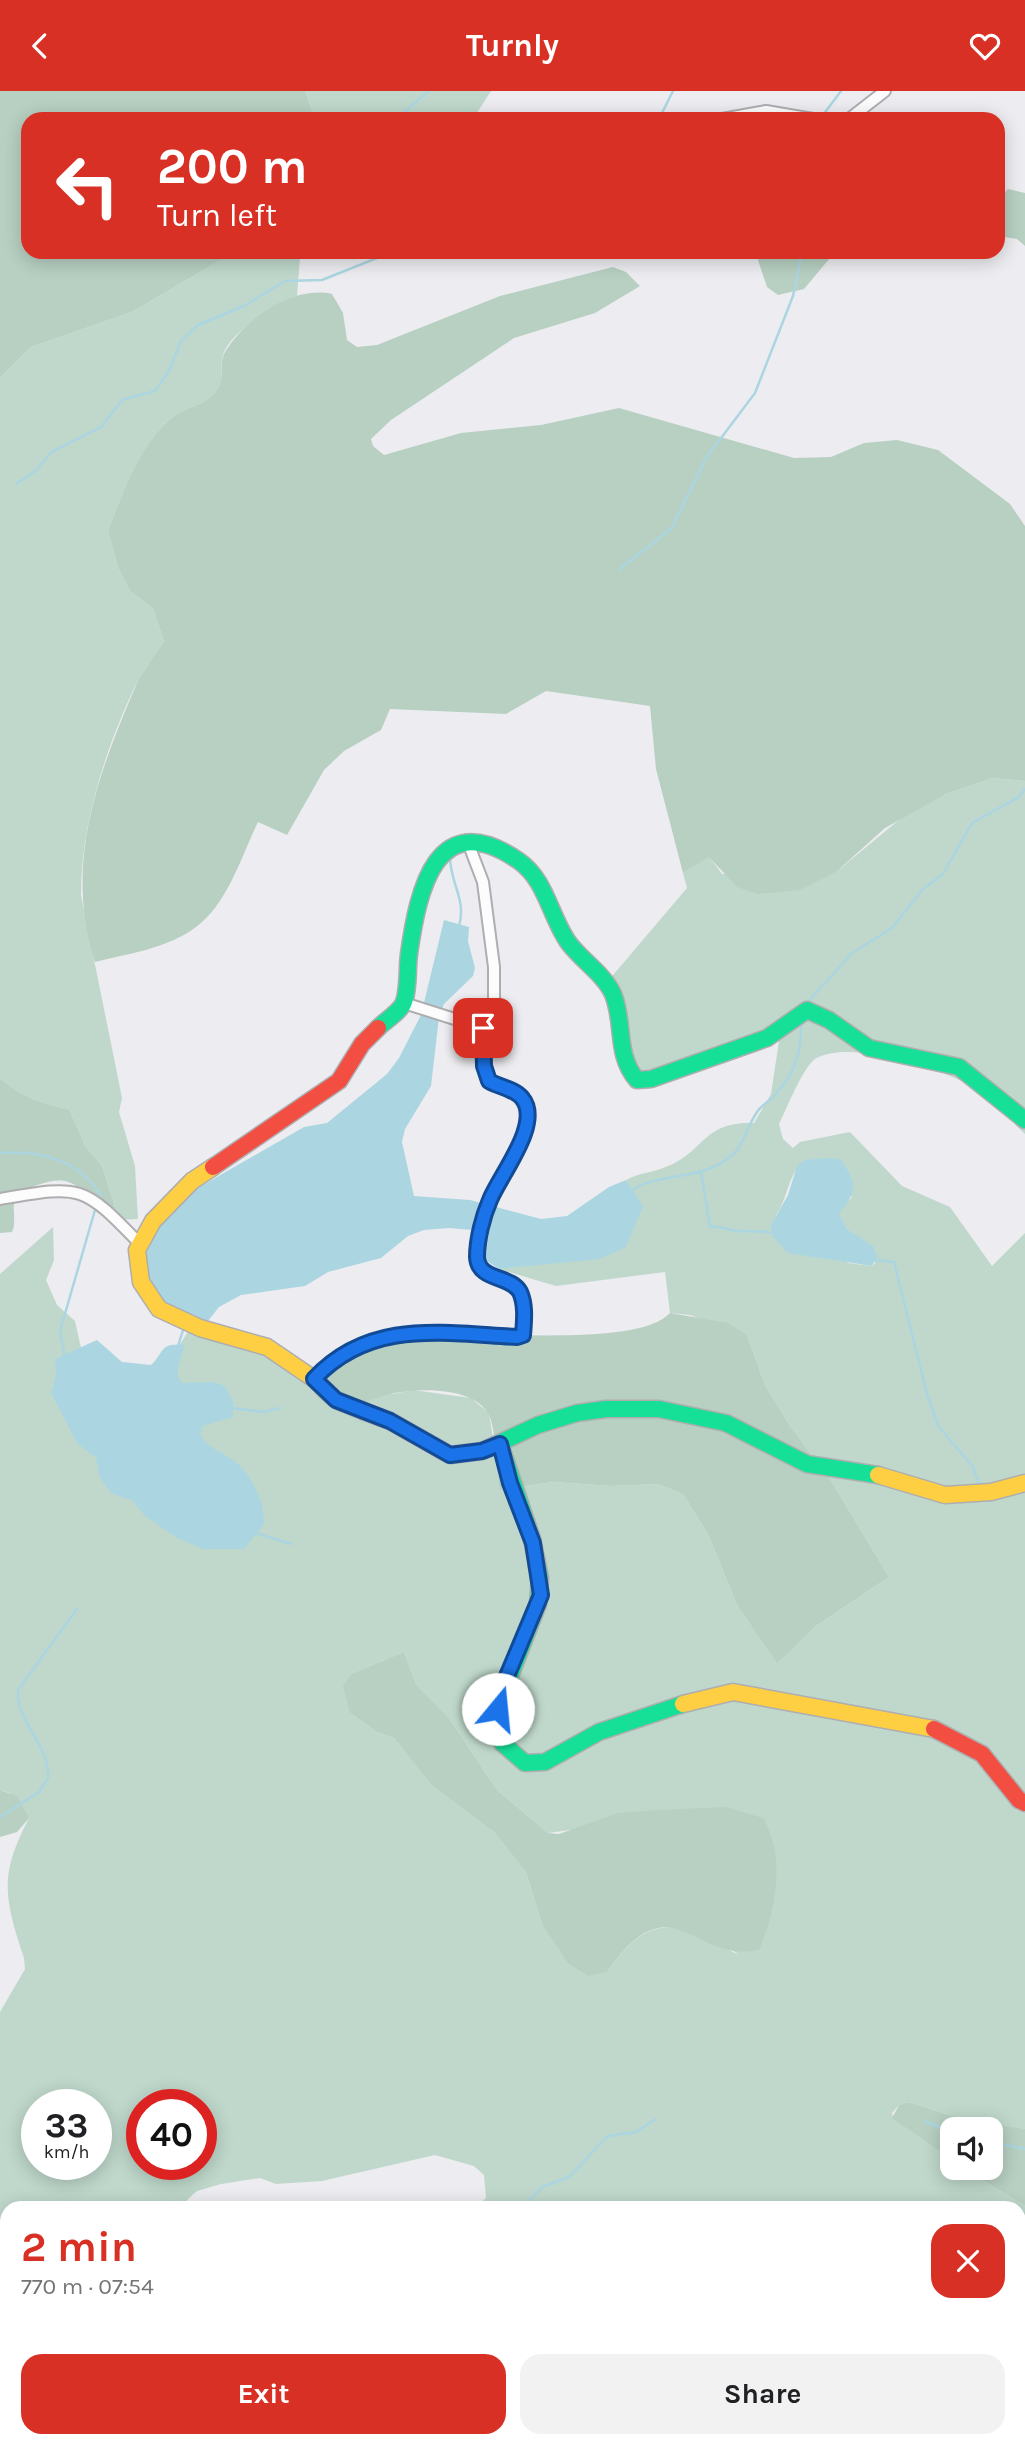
<!DOCTYPE html>
<html lang="en">
<head>
<meta charset="utf-8">
<style>
  body { margin:0; font-family:Karla,sans-serif; background:#f2f2f2; color:#202124; height:100vh; display:flex; flex-direction:column; font-size:26px; white-space:nowrap }
  * { box-sizing:border-box; margin:0 }
  p { font-size:23px; color:#757577 }
  .icon { flex:none; width:38px; height:38px; fill:none; stroke:currentColor; stroke-width:2; stroke-linecap:round; stroke-linejoin:round }
  .map { position:relative; flex:1; overflow:hidden }
  .sheet { position:absolute; left:0px; top:2110px; width:1026px; height:247px; display:flex; flex-direction:column; background:#fff; border-radius:21px 21px 0 0; box-shadow:0 4px 18px #0003 }
  .sheet>* { flex:none }
  .hud { position:absolute; left:21px; top:21px; width:984px; height:147px; border-radius:21px; box-shadow:0 4px 18px #0003; background:#d93025; color:#fff; overflow:hidden }
  .fabs { position:absolute; left:940px; top:2026px; display:grid; gap:14px }
  .fabs a { display:grid; place-items:center; width:63px; height:63px; border-radius:14px; background:#fff; box-shadow:0 4px 18px #0003; font-size:35px }
  .speed { position:absolute; left:21px; top:1998px; display:flex; gap:14px; font-size:35px; font-weight:700; text-align:center }
  .speed>* { display:grid; place-content:center; width:91px; height:91px; border-radius:50%; background:#fff; box-shadow:0 4px 18px #0003; line-height:1 }
  .speed small { font-size:18px; font-weight:400 }
  .speed .limit { border:10px solid #d22; background:#fff; color:#111 }
  .pin { position:absolute; display:grid; place-items:center; width:60px; height:60px; color:#fff; margin:-30px; border-radius:14px; box-shadow:0 4px 10px #0006 }
  .me { position:absolute; width:77px; margin:-38px; rotate:17deg; stroke-linejoin:round; filter:drop-shadow(0 0 5px #0008) }
  .turn { display:flex; align-items:center; gap:24px; height:147px; padding:0 21px; font-size:32px }
  .turn .icon { width:91px; height:91px; stroke-width:2.5 }
  .turn b { display:block; font-size:49px; line-height:60px }
  .round { display:grid; place-items:center; flex:none; width:74px; height:74px; border-radius:21px; background:#f2f2f2 }
  .overview { display:flex; align-items:center; justify-content:space-between; height:119px; padding:0 21px }
  h1 { font-size:42px; font-weight:700; line-height:52px; color:#d93025 }
  .button { display:flex; gap:14px; margin-top:auto; padding:14px 21px }
  .button a { flex:1; height:80px; border-radius:21px; background:#d93025; color:#fff; font-size:28px; font-weight:700; line-height:80px; text-align:center }
  .button a+a { background:#f2f2f2; color:#202124 }
  header { display:flex; justify-content:space-between; align-items:center; height:91px; padding:0 21px; background:#d93025; color:#fff; font-size:32px; font-weight:700 }
  .map>svg:first-child { display:block }
  .green { fill:#bfd8cb; fill-rule:evenodd }
  .forest { fill:#b7d0c2 }
  .water { fill:#abd6e1 }
  .lines { fill:none; stroke-linecap:round; stroke-linejoin:round }
  .stream { stroke:#abd6e1; stroke-width:2.5 }
  .street-casing { stroke:#aeadb0; stroke-width:14 }
  .fast-casing { stroke:#aeadb0; stroke-width:19 }
  .slow-casing { stroke:#aeadb0; stroke-width:19 }
  .jam-casing { stroke:#aeadb0; stroke-width:19 }
  .street { stroke:#fcfcfd; stroke-width:10 }
  .fast { stroke:#16e098; stroke-width:16 }
  .slow { stroke:#ffcf43; stroke-width:16 }
  .jam { stroke:#f24e42; stroke-width:16 }
  .route-casing { stroke:#114b97; stroke-width:18 }
  .route { stroke:#1a73e8; stroke-width:12 }
</style>
</head>
<body>
<header><svg class="icon" aria-label="back" viewBox="0 0 24 24"><path d="M15 5l-7 7 7 7"/></svg>Turnly<svg class="icon" aria-label="heart" viewBox="0 0 24 24"><path d="M12 20l-8-8c-3-5 5-10 8-4 3-6 11-1 8 4z"/></svg></header>
<div class="map">
<svg width="1025" height="2356" viewBox="0 0 1025 2356">
  <rect width="100%" height="100%" fill="#edecf0"/>
  <path class="green" d="M305 0H491L473 28H315Z
    M234 161H305L300 167 297 205C276 214 230 240 223 264 219 276 225 290 217 301 206 315 184 316 171 327 143 350 121 406 108 439L118 477 130 500 153 517 164 551C157 565 144 577 137 591 106 656 81 732 81 804L122 1007 119 1021 135 1075 138 1128 111 1129 115 1116 102 1075 86 1056 69 1018C43 1013 19 1005 0 987V287L31 256 132 221Z
    M993 687 1025 690V1043C1011 1030 998 1014 983 1002 953 980 848 946 815 968 802 978 787 1017 779 1033L783 1048 793 1057 800 1051 850 1041 902 1095 950 1116 992 1175 1025 1142V2038L949 2024 909 2011 899 2014 892 2022 893 2027 952 2069V2077H963L1025 2115V2356H350L341 2350H1018V2118L475 2117 486 2107 484 2084 474 2075 435 2064 322 2090 276 2093 260 2087 221 2093 197 2100 187 2109 186 2117 7 2118V2217L0 2211V1921L25 1878 24 1867C3 1804 0 1783 29 1727L10 1702 0 1699V1183L53 1136 54 1169 46 1189 57 1214 75 1230 83 1266 157 1289 193 1233 208 1230 256 1250 310 1283 393 1303 413 1299 471 1307 489 1322 501 1399 553 1391 612 1395 658 1393 683 1403 708 1443 737 1514 777 1571 816 1535 889 1486 830 1388 790 1335 765 1294 747 1244 690 1224 670 1222 665 1181 556 1195 499 1178 528 1174 642 1115 626 1089C640 1081 653 1082 668 1075 705 1060 703 1030 754 1032L771 1003 781 937 710 967 629 985 608 890 687 797 683 782 709 765 722 783 836 781 905 724 946 703ZM805 1070 852 1106 838 1121 847 1138 866 1153 875 1172 872 1175 848 1172 776 1124C788 1108 788 1081 805 1070ZM404 1561 416 1593 449 1627 497 1699 548 1742 570 1739 739 1864C675 1833 653 1817 607 1881L542 1833 526 1781 493 1740 407 1663 394 1647 377 1641 350 1622 353 1582ZM37 2014H96V2074H37ZM142 2014H201V2074H142Z
    M0 2229 7 2234V2350H306L320 2356H0Z"/>
  <path class="forest" d="M0 0H305L315 28H28V161H234L132 221 31 256 0 287Z
    M1008 98 1025 102V155L1017 148 998 145V109Z
    M763 161H835L804 198 778 204 767 196 758 169Z
    M613 176 626 181 640 195 595 222 514 247 391 329 371 348 373 355 384 364 461 342 541 334 619 317 794 367 831 366 864 352 897 349 938 359 1010 413 1025 435V690L993 687 946 703 885 737 836 781 800 799 758 803 737 796 709 766 683 782 656 678 650 615 546 600 506 623 390 618 381 639 344 660 324 679 287 744 258 731C241 766 228 812 196 836 169 857 127 863 95 871 65 777 94 694 131 606L139 587 164 551 153 517 130 500 118 477 108 439C122 404 140 354 170 328 183 316 204 316 216 301 226 290 218 272 225 261 245 228 293 194 332 203L343 222 347 249 357 256 377 254 500 205Z
    M0 987C19 1005 43 1013 69 1018L86 1056 102 1075 115 1116 112 1125 80 1109 81 1099C63 1080 38 1094 18 1102 9 1116 18 1127 12 1141L0 1142Z
    M670 1222 728 1232 747 1244 765 1294 790 1335 830 1388 889 1486 816 1535 777 1572 737 1514 708 1443 683 1403 658 1393 612 1395 553 1391 500 1399C498 1383 495 1335 489 1324 475 1296 421 1297 395 1302 375 1306 353 1318 332 1315 318 1313 309 1296 310 1283 335 1264 360 1250 391 1245 450 1235 635 1261 670 1222Z
    M404 1561 416 1593 449 1627 497 1699 548 1742 559 1743 618 1722 658 1719 726 1716 763 1727C786 1765 776 1821 759 1859 693 1873 672 1787 607 1881L588 1885 568 1872 542 1833 526 1781 493 1740 432 1694 394 1647 377 1641 350 1622 343 1595 353 1582Z
    M0 1699 17 1705 29 1727 17 1741 0 1746Z
    M909 2011 949 2024 1025 2038V2115L963 2077H990V2039H952V2069L892 2027 899 2014Z"/>
  <path class="water" d="M444 829 469 836 468 850 475 877 473 885 444 913 439 926 431 995 405 1038 402 1051 414 1105 470 1109 541 1128 567 1125 609 1096 626 1089 643 1115 626 1156 600 1168 499 1178 484 1168 482 1144 472 1139 449 1137 424 1139 408 1145 381 1167 328 1181 305 1195 241 1204 219 1216 208 1230 197 1232 165 1219 141 1176 142 1159 157 1135 196 1098 304 1036 327 1032 387 983 399 967 421 924Z
    M828 1067 840 1068C857 1091 858 1101 839 1122L847 1138 873 1155 877 1165 872 1175 788 1162 773 1146 771 1134 788 1104 797 1075 805 1069Z
    M97 1249 122 1271 151 1274C166 1259 159 1252 184 1254 183 1268 172 1280 182 1292L213 1291 225 1295 233 1310V1326L203 1335 200 1344C208 1357 218 1359 230 1367 250 1380 265 1409 264 1433L244 1458H203L177 1447 144 1424 133 1410 111 1402 100 1387 96 1367 77 1352 51 1302 56 1284 55 1268Z"/>
  <g class="lines">
    <path class="stream" d="M396 28 429 0
      M659 28 673 0
      M820 28 841 0
      M393 161H430
      M16 393 34 381 53 360 101 336 122 309 155 300 169 280 181 250 198 234 244 215 285 190 322 189 392 161
      M618 479 671 438 706 367 755 302 793 205 802 161
      M450 764C449 791 467 808 459 835
      M808 911 851 863 892 837 922 799 943 783 972 732 1019 706 1025 698
      M0 1062C40 1059 80 1069 101 1105
      M701 1081 710 1136C722 1134 728 1140 739 1140 751 1140 762 1140 774 1142
      M629 1101C653 1084 685 1088 711 1077 747 1061 740 1047 757 1021 761 1015 768 1011 773 1006 796 982 802 961 801 928
      M875 1169 894 1171 928 1307 939 1336 973 1376 979 1394
      M178 1255 184 1236
      M65 1267 60 1240 95 1119
      M232 1317 264 1321 280 1317
      M256 1442 291 1453
      M0 1726 39 1701 48 1687C51 1655 15 1630 18 1599L77 1518
      M925 2031 952 2040
      M990 2051 1025 2058
      M521 2118 542 2096 569 2086 608 2045 636 2041 656 2028
      M0 2325 7 2333
      M36 2350 42 2356
      M112 2350 115 2356
      M4 2356 7 2350
      M93 2356 96 2350
      M139 2356H144
      M317 2356 319 2351"/>
    <g class="street-casing">
      <path id="street" d="M722 28 766 20 813 28
        M849 28 885 0
        M404 912 483 937 494 910V876L483 791 467 749
        M0 1108C82 1094 82 1093 140 1153
        M314 1288C371 1227 442 1242 517 1246L523 1244C524 1230 527 1208 517 1197 504 1183 474 1188 478 1161 481 1143 483 1125 489 1109 500 1084 543 1032 522 1007 515 998 499 996 490 990L484 975 483 937"/>
    </g>
    <g class="fast-casing">
      <path id="fast" d="M378 937C385 930 401 920 404 911 409 897 407 877 409 863 418 799 436 713 519 770 546 789 550 825 568 851 581 869 604 883 613 903 625 932 615 964 637 989L651 988 767 947 807 919 829 929 869 957 959 976 1025 1029
        M363 1320 390 1330 450 1364 482 1360 538 1334 577 1322 606 1318H659L726 1332 807 1373 878 1384
        M500 1353 532 1448 540 1487 538 1513 501 1608 502 1652 525 1672 545 1671 599 1641 683 1613
        M0 2216 7 2220
        M337 2350 347 2356"/>
    </g>
    <g class="slow-casing">
      <path id="slow" d="M213 1076 192 1090 153 1130 137 1159 141 1191 159 1218 200 1237 267 1256 314 1288 336 1309 363 1320
        M878 1384 945 1404 991 1401 1025 1392
        M683 1613 733 1601 934 1638"/>
    </g>
    <g class="jam-casing">
      <path id="jam" d="M213 1076 339 990 362 953 378 937
        M934 1638 982 1663 1019 1709 1025 1712"/>
    </g>
    <use href="#street" class="street"/>
    <use href="#fast" class="fast"/>
    <use href="#slow" class="slow"/>
    <use href="#jam" class="jam"/>
  </g>
  <g class="lines">
    <g class="route-casing">
      <path id="route" d="M483 937 484 975 489 990C499 996 515 998 522 1007 543 1032 500 1084 490 1109 483 1125 477 1148 477 1166 478 1190 511 1184 520 1201 526 1214 524 1231 523 1244L517 1246C442 1242 370 1228 314 1288L336 1309 390 1330 450 1364 482 1360 500 1353 510 1392 533 1452 541 1504 502 1597 498 1618"/>
    </g>
    <use href="#route" class="route"/>
  </g>
</svg>
<div class="fabs">
<a><svg class="icon" aria-label="sound" viewBox="0 0 24 24"><path d="M4 9h4l5-4v14l-5-4H4zM17 9q2 3 0 6"/></svg></a>
</div>
<div class="speed"><div>33<small>km/h</small></div><div class="limit">40</div></div>
<div class="pin" style="left:483px;top:937px;background:#d93025"><svg class="icon" aria-label="arrive" viewBox="0 0 24 24"><path d="M6 21V4h12l-3 4 3 4H6"/></svg></div>
<svg class="me" style="left:498px;top:1618px" viewBox="-20 -20 40 40"><circle r="19" fill="#fff"/><path d="M0-13L10 11 0 6-10 11z" fill="#1a73e8"/></svg>
<div class="hud">
<div class="turn"><svg class="icon" aria-label="left" viewBox="0 0 24 24"><path d="M17 20v-9H6M10 6l-5 5 5 5"/></svg><div><b>200 m</b>Turn left</div></div>
</div>
<section class="sheet">
<div class="overview"><div><h1>2 min</h1><p>770 m · 07:54</p></div><a class="round" style="background:#d93025;color:#fff"><svg class="icon" aria-label="close" viewBox="0 0 24 24"><path d="M6 6l12 12M18 6L6 18"/></svg></a></div>
<div class="button"><a>Exit</a><a>Share</a></div>
</section>
</div>
</body>
</html>
